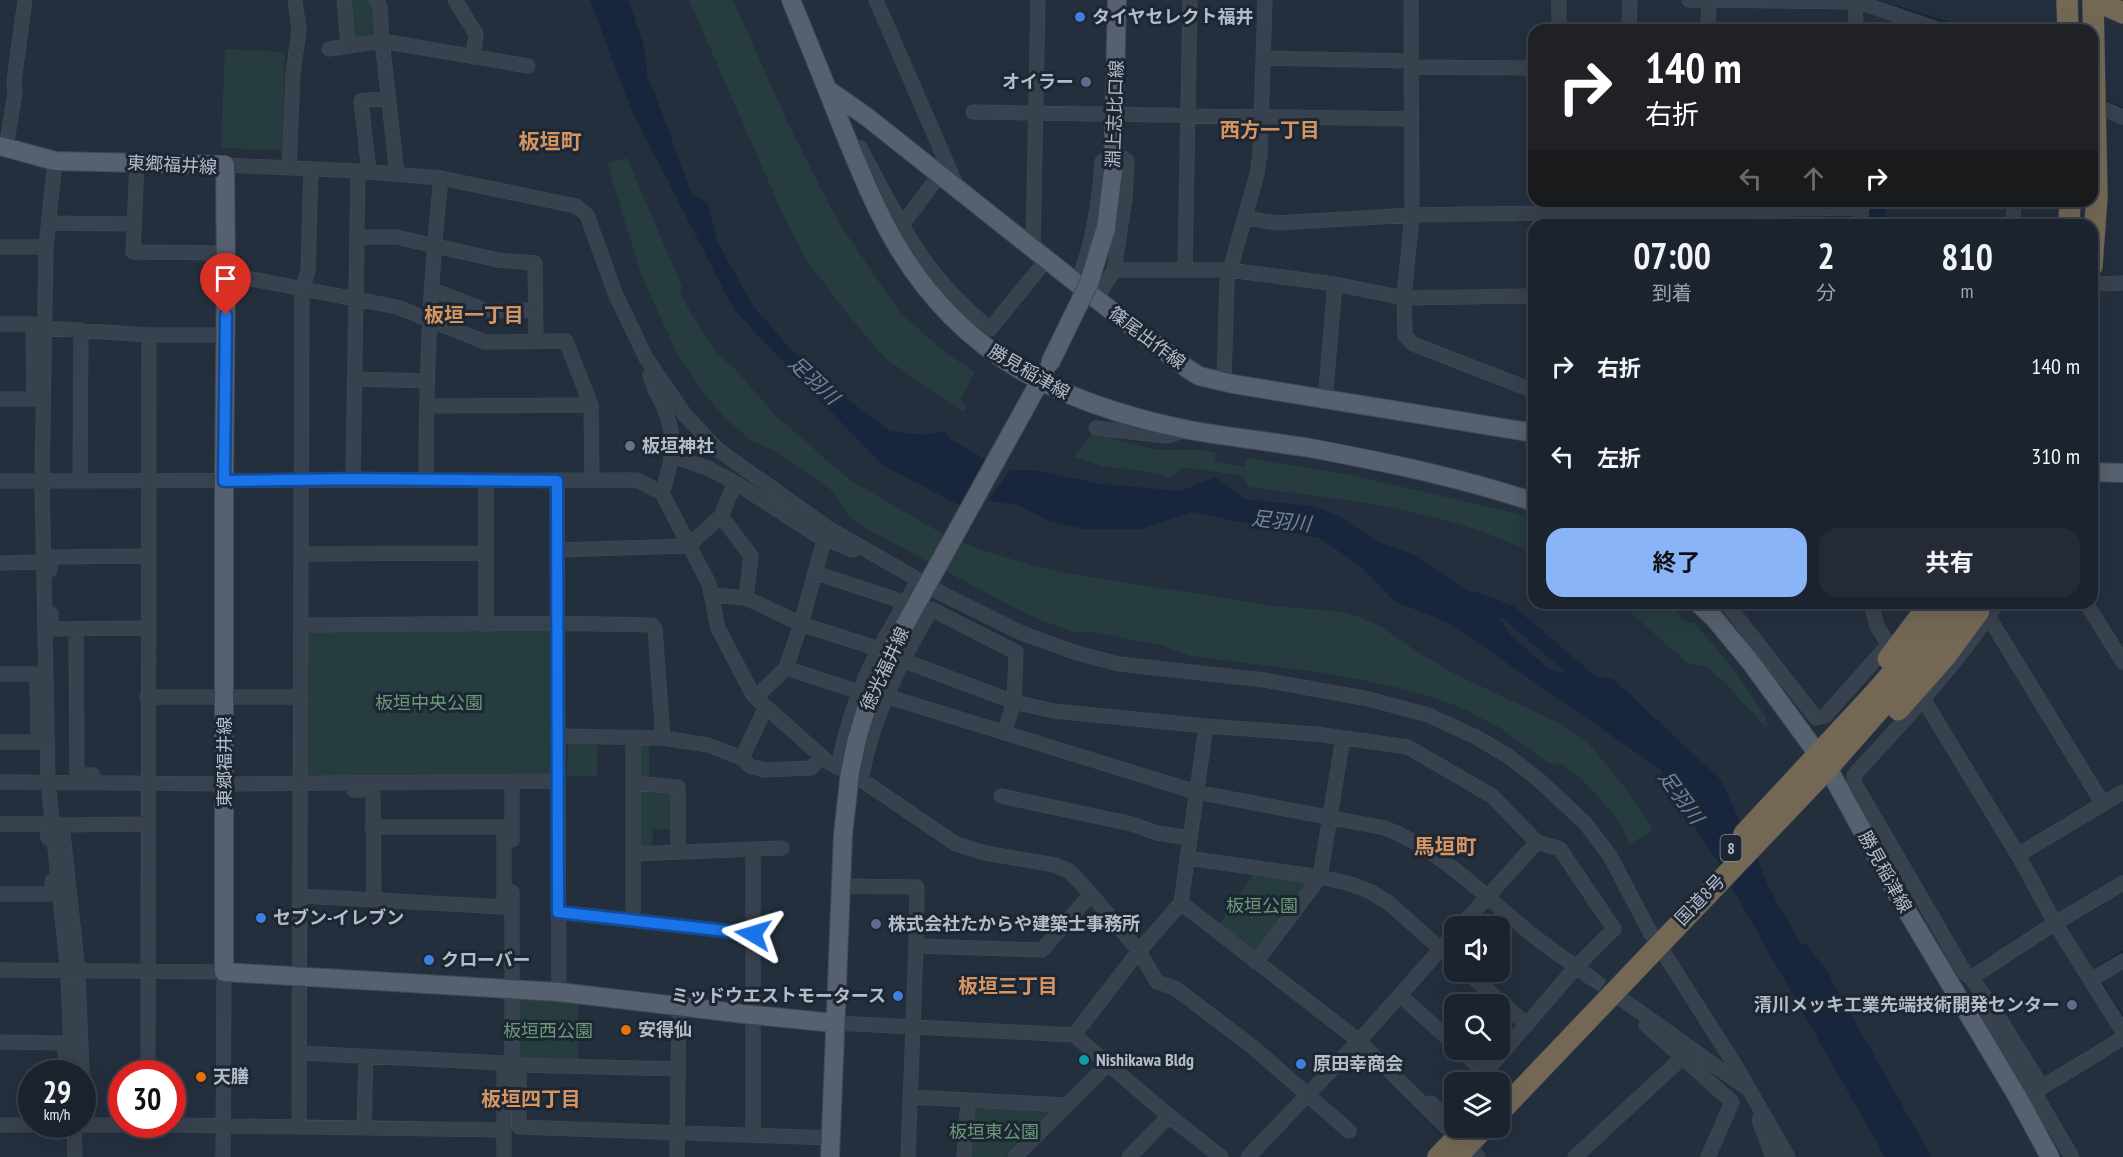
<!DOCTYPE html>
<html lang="ja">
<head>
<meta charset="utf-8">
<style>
  body { margin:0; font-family:"PT Sans Narrow","Noto Sans JP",sans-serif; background:#242b36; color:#f1f3f6; height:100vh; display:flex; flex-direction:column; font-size:22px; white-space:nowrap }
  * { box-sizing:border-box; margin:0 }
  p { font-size:20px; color:#a0a4aa }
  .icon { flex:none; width:33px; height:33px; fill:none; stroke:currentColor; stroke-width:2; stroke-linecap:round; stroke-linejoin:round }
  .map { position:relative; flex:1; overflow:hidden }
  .drawer { position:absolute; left:1528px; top:219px; width:570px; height:390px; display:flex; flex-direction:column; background:#1b232e; border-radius:18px; box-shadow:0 6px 24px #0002,0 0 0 2px #39404a }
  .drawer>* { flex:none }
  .banner { position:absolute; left:1528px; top:24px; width:570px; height:183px; border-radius:18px; box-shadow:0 6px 24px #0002,0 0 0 2px #39404a; background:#202124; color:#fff; overflow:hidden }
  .fabs { position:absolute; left:1444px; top:916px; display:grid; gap:12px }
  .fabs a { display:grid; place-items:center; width:66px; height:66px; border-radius:12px; background:#1b232e; box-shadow:0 6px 24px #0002,0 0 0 2px #39404a; font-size:30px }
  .speed { position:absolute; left:18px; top:1060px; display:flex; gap:12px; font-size:30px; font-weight:700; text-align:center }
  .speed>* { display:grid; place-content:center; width:78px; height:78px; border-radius:50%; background:#1b232e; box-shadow:0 6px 24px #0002,0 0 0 2px #39404a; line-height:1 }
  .speed small { font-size:15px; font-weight:400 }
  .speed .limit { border:9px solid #d22; background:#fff; color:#111 }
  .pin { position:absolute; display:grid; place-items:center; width:51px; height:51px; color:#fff; margin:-62px -26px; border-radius:50% 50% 50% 0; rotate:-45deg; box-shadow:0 0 6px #0007 }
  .pin .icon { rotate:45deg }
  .me { position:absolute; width:66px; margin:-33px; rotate:277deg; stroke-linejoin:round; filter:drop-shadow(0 0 4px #0008) }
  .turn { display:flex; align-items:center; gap:21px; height:126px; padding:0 18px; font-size:27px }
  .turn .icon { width:78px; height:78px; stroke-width:2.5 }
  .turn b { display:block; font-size:42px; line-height:51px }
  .lanes { display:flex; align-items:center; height:57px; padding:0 18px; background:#0003; justify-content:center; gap:30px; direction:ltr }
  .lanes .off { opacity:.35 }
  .eta { display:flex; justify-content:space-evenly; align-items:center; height:102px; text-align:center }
  .eta b { font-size:36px; font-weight:700; line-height:42px }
  .action { display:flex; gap:12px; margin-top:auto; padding:12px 18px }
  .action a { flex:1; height:69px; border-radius:18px; background:#8ab4f8; color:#111; font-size:24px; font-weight:700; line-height:69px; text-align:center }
  .action a+a { background:#242b36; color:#f1f3f6 }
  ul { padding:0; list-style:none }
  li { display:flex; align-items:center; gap:18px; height:90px; padding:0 18px }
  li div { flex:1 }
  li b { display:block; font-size:22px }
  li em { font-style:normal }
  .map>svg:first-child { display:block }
  .green { fill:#263c3f }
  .water { fill:#17263c }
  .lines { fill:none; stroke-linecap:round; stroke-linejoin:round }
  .stream { stroke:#17263c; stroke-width:3 }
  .river { stroke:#17263c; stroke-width:16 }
  .minor-tunnel { stroke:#3a4453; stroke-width:14; stroke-dasharray:14 7; stroke-linecap:butt }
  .minor-casing { stroke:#414a57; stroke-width:15 }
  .major-casing { stroke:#414a57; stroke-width:20 }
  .highway-casing { stroke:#434c59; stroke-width:22 }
  .minor { stroke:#38414e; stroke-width:14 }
  .major { stroke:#56606e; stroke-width:18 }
  .highway { stroke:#746855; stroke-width:21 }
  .major-bridge-casing { stroke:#414a57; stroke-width:20; stroke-linecap:butt }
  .highway-bridge-casing { stroke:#434c59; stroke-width:22; stroke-linecap:butt }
  .major-bridge { stroke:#56606e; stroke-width:18 }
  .highway-bridge { stroke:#746855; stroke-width:21 }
  .route-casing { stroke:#114b97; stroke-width:15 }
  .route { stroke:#1a73e8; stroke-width:10 }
  .shop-dot { fill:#3f7fe0; stroke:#1d2633; stroke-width:2 }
  .service-dot { fill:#5c6f8a; stroke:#1d2633; stroke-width:2 }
  .worship-dot { fill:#6b7280; stroke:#1d2633; stroke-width:2 }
  .food-dot { fill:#e8710a; stroke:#1d2633; stroke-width:2 }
  .culture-dot { fill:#0f9aa8; stroke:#1d2633; stroke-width:2 }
  .labels { text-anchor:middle; stroke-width:6; stroke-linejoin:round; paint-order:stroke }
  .shield { fill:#1d2633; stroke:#878f9c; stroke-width:1.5 }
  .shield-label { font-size:16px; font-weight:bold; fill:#b4bcc9 }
  .poi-label { font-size:18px; font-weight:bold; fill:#b4bcc9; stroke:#1d2633; text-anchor:start }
  .street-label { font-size:18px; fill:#b4bcc9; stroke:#1d2633 }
  .park-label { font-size:18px; fill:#6b9a76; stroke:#1d2633 }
  .neighbourhood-label { font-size:20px; font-weight:bold; fill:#d59563; stroke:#1d2633 }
  .water-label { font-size:20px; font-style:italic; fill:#6d86a8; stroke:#1d2633 }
  .quarter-label { font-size:21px; font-weight:bold; fill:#d59563; stroke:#1d2633 }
</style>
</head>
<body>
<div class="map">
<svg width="2123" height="1157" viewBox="0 0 2123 1157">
  <rect width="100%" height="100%" fill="#242f3e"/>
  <path class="green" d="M346 0H373L378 41 350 42Z
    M689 0H733L787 121 837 220 900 313 947 354 975 372 960 401 967 405 964 412 886 359 846 312 807 261 781 210Z
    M225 49 285 52 282 150 221 148Z
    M627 158 682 287 680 295 716 353 732 366 777 417 850 480 941 533 981 550 1031 565 1072 574 1274 606 1342 612 1362 618 1380 626 1422 655 1457 675 1561 724 1589 744 1627 790 1653 830 1630 844 1621 825 1605 804 1582 780 1562 764 1548 763 1502 729 1462 708 1429 696 1392 686 1325 673 1190 656 1161 645 1090 632H1073L1028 615 862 526 847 514 834 492 773 450 752 441 725 418 705 394 677 353 642 277 607 163Z
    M1093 433 1157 450H1202L1216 453 1214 461 1245 467 1246 458 1355 476 1531 517 1534 519V554C1444 509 1348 500 1249 487L1243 476 1184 467 1168 478 1157 473 1103 466 1074 457Z
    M1619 603H1668L1687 622H1694L1737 674 1766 717 1767 726 1765 727 1728 686 1707 667 1688 663Z
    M305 626 554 627 552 779 305 780Z
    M637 741 649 742V783L637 781Z
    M571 743 597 744V776H567L568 746Z
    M637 787 676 791 675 830 653 829 652 850H637Z
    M1255 872 1315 881 1255 957 1218 926Z
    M515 999 578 1003V1062L515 1060Z
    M971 1106 1050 1111 1005 1157H968Z"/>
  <path class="water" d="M590 0H620L629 37 654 91 692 195 708 203 718 243 753 306 796 355 812 363 835 390 890 431 925 435 945 431 951 440 987 460 961 506 882 465 734 310 631 109Z
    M1867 201H1885V225H1867Z
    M1010 470H1033L1101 484 1181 491 1215 477 1244 499 1312 506 1335 514 1379 542 1417 556 1492 607 1511 635 1550 670 1613 679 1721 780 1742 826 1712 853 1660 769 1449 623 1394 601 1359 565 1319 538 1192 512 1141 529H1084L1050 521 1018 505 988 501Z
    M1757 857 1769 888 1921 1157H1885L1730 884Z"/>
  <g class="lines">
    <path class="stream" d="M1874 0 1971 30
      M2103 100 2123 109
      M2096 968 2123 952
      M2102 984 2123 1017"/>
    <path class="river" d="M620 0 636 47 639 73
      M1471 599 1508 612 1598 689
      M1704 829 1739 876
      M1801 951 1818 972 1922 1157"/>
    <path class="minor-tunnel" d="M1591 978 1619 997"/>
    <g class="minor-casing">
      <path id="minor" d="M344 0 348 45
        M376 0 380 7 382 41 397 174
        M455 0 476 34 473 57
        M876 0 957 187
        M1411 0 1412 215 1404 298 1405 336 1413 344 1534 391
        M1559 0V30
        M1689 0 1855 2
        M1853 0 1940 30
        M1855 0 1856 30
        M1629 30 1630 0
        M1708 30 1709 0
        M329 49 382 41 528 66
        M1263 58 1411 61
        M1412 67 1534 68
        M2095 105 2123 117
        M973 112 1412 119
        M6 147 15 93 14 81 25 0
        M851 150 860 148C878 181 895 216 916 248 936 279 962 306 990 329L1047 259
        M55 161 46 247 42 481 48 782 67 965
        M137 163 133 252 226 253
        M225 165 358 171 441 178 576 206 587 215 615 293 646 358 685 415 717 449 828 528 943 594 1024 634 1077 653 1119 664 1264 680 1369 699 1428 715 1476 737 1508 756 1539 780 1585 823 1610 856 1651 934
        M289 168 293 73 299 30 295 0
        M369 172 361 101 388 98
        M1559 201V225
        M1861 201 1862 225
        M2013 201 2014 225
        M1245 218 1277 223 1412 215 1861 208
        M49 223 135 224
        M902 225 940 174
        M1626 225V201
        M1706 225V203
        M357 237H396L498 260 535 263 536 341
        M0 247H46
        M1033 248 1038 0
        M1185 269 1190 0
        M1114 270H1229L1335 284 1404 298 1534 296
        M226 274 397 307 485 342 566 341 591 405 592 480
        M1077 284C1093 244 1099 205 1102 162L1114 152 1127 161 1125 198 1114 270 1096 299
        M2092 284 2123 283
        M431 289 487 311 536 310
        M0 324H33L34 399H0
        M45 328 149 335H226
        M650 375C652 386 658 395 663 405 678 439 673 459 662 493
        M355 379 428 381
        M1224 382 1227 281 1257 174 1260 154 1265 0
        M1325 400 1335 284
        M427 406 591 405
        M1096 428 1167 436 1186 430
        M673 456 710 469 739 485 824 540H828L853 550
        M353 479 358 171
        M426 480C426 379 430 278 441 178
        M0 481 637 480 662 493 709 584 718 628 753 695 766 707 828 762 850 772 956 844 985 853 1055 865 1069 871 1091 894 1139 951 1157 982 1175 988 1254 1048 1349 1131
        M80 481 81 330
        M486 481V625
        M557 481 559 992
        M721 516 751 556 746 598
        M557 550 688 546 721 516 735 483
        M302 554 485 553
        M0 563 44 562
        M50 570V557L148 556
        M816 573 907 603
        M712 595 746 598 801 624 879 649
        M1726 603 1816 718 1825 716 1888 645
        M1871 603 1877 626 1897 658
        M1997 603C1956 666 1905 720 1854 775L1855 784 1965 973 1971 978 1989 1002 2042 1087
        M2086 603 2123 662
        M51 614V629L148 628
        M1988 616 2103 804
        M301 625C418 625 535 621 652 625L655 629 663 738
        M76 629 77 775H93
        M902 660 1014 702 1054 711 1206 726 1316 734 1408 747 1492 796 1537 842 1460 927
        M786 668 859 692
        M0 674H37L38 742H0
        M1919 692 2018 855 2055 923 2123 1032
        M886 696 1196 792 1385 828C1440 850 1479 891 1524 928 1545 946 1569 961 1591 978
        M147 697H301
        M756 697 786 668 801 624 824 540
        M557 736 663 738 708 745 742 758 766 707
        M633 738V919
        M742 758 750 766 764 770 811 768 822 757
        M838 768C846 727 859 686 879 649 891 626 906 604 918 580
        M861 780C872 717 900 664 931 609L1016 652 1014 702 1004 733
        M0 782 233 784 554 781
        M512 782V840
        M633 783 678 787V852
        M354 790H369L373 794 374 900
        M1001 796 1132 824 1157 833 1190 838
        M0 824H47L48 838
        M753 849V1135
        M633 854 782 848
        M2018 855 2123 792
        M1187 858 1320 877 1351 884 1371 892 1389 903 1455 962
        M841 886 917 887 916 946
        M512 892V982
        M0 894H53L52 881
        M301 896 504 907V827H372
        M1181 903 1359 1041 1446 1127
        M558 912 753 934
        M1658 944 1735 1065 1788 1157
        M1256 962 1320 877 1343 738
        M0 970 224 972 223 1157
        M1467 972 1527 1025
        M68 976 72 1074
        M1971 978 2055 923 2123 883
        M2092 979 2123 961
        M1400 995 1455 1045
        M1623 1000 1745 1087
        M1651 1020 1646 1025 1732 1102 1708 1157
        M1971 1020 1987 1022 2034 1092 2072 1157
        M835 1023 1074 1035 1169 1116 1221 1157
        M1074 1035 1139 951 1181 903 1206 726
        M0 1042 65 1043V1057
        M1460 1050 1485 1072
        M300 1053 504 1063V1157
        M678 1069 519 1065V1127L831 1138
        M82 1074 78 971 62 825 148 824
        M82 1074 85 1125
        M148 1074 149 335
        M512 1077V995
        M1476 1083 1576 967 1614 929 1560 849 1537 842
        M2036 1091 2123 1038
        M910 1097 1066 1105
        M1431 1103 1442 1113H1450L1455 1107
        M1759 1120 1773 1157
        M0 1125H154
        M74 1125 75 1157
        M172 1125 504 1130
        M299 1125 302 289 308 271 311 169
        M364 1127 366 1056
        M1477 1155 1478 1157
        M677 1157 679 1006
        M908 1157 916 946 1042 950 1091 894
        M964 1157 968 1100
        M1015 1157 1108 1064
        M1129 1157 1169 1116
        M1248 1157 1359 1041 1455 933
        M1575 1157 1683 1057"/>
    </g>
    <g class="major-casing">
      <path id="major" d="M791 0C809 44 827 88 844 132 860 170 875 208 896 244 962 356 1060 403 1184 429 1225 437 1268 441 1310 448 1385 462 1462 478 1534 502
        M827 89 867 117 1113 312 1188 369 1199 376 1233 384 1534 433
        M0 146 55 161 225 165 226 274 224 481V972L559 992 753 1015 835 1023
        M1106 228 1113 171 1117 0
        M2092 472 2123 473
        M1698 603 1714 618 1752 664 1828 768 1898 896 2017 1096 2050 1157
        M830 1157 843 835 850 772 857 739 867 706 891 650 1045 372"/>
    </g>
    <g class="highway-casing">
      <path id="highway" d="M2067 0 2068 30
        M2094 0 2123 13
        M2069 225 2070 201
        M2092 266 2097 196 2093 0
        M1744 834 1874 694
        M1500 1112 1828 768 1886 702
        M1460 1154 1484 1128
        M1438 1157 1466 1128"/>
    </g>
    <use href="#minor" class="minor"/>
    <use href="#major" class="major"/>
    <use href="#highway" class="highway"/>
    <g class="major-bridge-casing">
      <path id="major-bridge" d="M1050 363 1089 283 1106 228"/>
    </g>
    <g class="highway-bridge-casing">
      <path id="highway-bridge" d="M1888 659 1930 603
        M1874 694 1923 638 1948 603
        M1886 702 1915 671 1966 603
        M1898 710 1945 657 1979 611"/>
    </g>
    <use href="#major-bridge" class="major-bridge"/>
    <use href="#highway-bridge" class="highway-bridge"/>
  </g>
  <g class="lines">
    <g class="route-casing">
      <path id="route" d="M226 315 224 481 353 479 557 481 558 912 753 934"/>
    </g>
    <use href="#route" class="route"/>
  </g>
  <g class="shop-dot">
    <circle cx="1080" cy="17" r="6"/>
    <circle cx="261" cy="918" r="6"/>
    <circle cx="429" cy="960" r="6"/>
    <circle cx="898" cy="996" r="6"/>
    <circle cx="1301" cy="1064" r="6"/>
  </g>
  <g class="service-dot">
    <circle cx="1086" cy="82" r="6"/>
    <circle cx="876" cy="924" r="6"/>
    <circle cx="2072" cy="1005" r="6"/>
  </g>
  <circle class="worship-dot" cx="630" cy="446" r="6"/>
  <g class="food-dot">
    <circle cx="626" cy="1030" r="6"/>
    <circle cx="201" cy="1077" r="6"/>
  </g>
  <circle class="culture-dot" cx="1084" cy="1060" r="6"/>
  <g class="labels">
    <rect class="shield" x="1720.5" y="835" width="21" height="26" rx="4.5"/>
    <g class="shield-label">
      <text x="1731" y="854">8</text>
    </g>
    <g class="poi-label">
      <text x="1092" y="23">タイヤセレクト福井</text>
      <text x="1074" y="88" text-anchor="end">オイラー</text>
      <text x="642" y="452">板垣神社</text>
      <text x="273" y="924">セブン-イレブン</text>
      <text x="888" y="930">株式会社たからや建築士事務所</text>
      <text x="441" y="966">クローバー</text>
      <text x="886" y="1002" text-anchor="end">ミッドウエストモータース</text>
      <text x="2060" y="1011" text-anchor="end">清川メッキ工業先端技術開発センター</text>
      <text x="638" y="1036">安得仙</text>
      <text x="1096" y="1066">Nishikawa Bldg</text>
      <text x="1313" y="1070">原田幸商会</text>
      <text x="213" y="1083">天膳</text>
    </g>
    <g class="street-label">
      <text transform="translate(1115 114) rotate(-88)" y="6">淵上志比口線</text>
      <text transform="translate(172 165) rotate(3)" y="6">東郷福井線</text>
      <text transform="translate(1147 338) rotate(37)" y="6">篠尾出作線</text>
      <text transform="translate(1029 372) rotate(30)" y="6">勝見稲津線</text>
      <text transform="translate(885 669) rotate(-65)" y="6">徳光福井線</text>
      <text transform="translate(225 762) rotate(-90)" y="6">東郷福井線</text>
      <text transform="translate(1885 872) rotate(61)" y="6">勝見稲津線</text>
      <text transform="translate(1700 900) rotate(-46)" y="6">国道8号</text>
    </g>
    <g class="park-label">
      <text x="429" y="709">板垣中央公園</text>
      <text x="1262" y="912">板垣公園</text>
      <text x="548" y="1037">板垣西公園</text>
      <text x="994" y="1138">板垣東公園</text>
    </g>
    <g class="neighbourhood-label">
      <text x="1270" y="137">西方一丁目</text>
      <text x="474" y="322">板垣一丁目</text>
      <text x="1008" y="993">板垣三丁目</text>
      <text x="531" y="1106">板垣四丁目</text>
    </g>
    <g class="water-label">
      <text transform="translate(814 380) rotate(43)" y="7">足羽川</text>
      <text transform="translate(1281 521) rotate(6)" y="7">足羽川</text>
      <text transform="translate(1681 797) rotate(54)" y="7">足羽川</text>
    </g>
    <g class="quarter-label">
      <text x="550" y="149">板垣町</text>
      <text x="1445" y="854">馬垣町</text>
    </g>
  </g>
</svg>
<div class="fabs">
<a><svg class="icon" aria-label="sound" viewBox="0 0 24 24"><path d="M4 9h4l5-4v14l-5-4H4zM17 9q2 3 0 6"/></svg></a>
<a><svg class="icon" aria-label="search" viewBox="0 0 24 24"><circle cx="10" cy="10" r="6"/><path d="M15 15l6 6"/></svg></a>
<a><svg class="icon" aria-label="layers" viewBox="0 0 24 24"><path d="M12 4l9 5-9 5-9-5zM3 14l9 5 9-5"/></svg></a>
</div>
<div class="speed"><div>29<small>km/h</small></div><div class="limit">30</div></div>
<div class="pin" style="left:226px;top:315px;background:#d93025"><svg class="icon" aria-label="arrive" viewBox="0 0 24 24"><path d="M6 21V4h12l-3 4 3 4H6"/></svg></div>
<svg class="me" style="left:753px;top:934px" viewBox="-20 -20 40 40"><path d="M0-17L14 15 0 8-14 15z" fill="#1a73e8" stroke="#fff" stroke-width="4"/></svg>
<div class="banner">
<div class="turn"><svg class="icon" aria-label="right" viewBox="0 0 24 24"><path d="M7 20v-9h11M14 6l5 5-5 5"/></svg><div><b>140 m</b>右折</div></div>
<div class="lanes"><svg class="icon off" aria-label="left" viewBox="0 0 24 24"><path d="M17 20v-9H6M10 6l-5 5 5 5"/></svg><svg class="icon off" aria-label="ahead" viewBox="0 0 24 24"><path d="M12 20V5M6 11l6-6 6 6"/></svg><svg class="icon" aria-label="right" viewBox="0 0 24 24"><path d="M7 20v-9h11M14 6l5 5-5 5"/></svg></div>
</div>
<section class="drawer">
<div class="eta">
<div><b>07:00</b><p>到着</p></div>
<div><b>2</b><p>分</p></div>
<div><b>810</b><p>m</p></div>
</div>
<ul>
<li><svg class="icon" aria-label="right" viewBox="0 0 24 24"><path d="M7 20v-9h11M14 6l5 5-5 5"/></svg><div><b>右折</b></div><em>140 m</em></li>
<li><svg class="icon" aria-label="left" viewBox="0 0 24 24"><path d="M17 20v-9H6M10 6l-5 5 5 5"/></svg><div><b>左折</b></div><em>310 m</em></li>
</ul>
<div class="action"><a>終了</a><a>共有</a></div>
</section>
</div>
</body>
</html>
